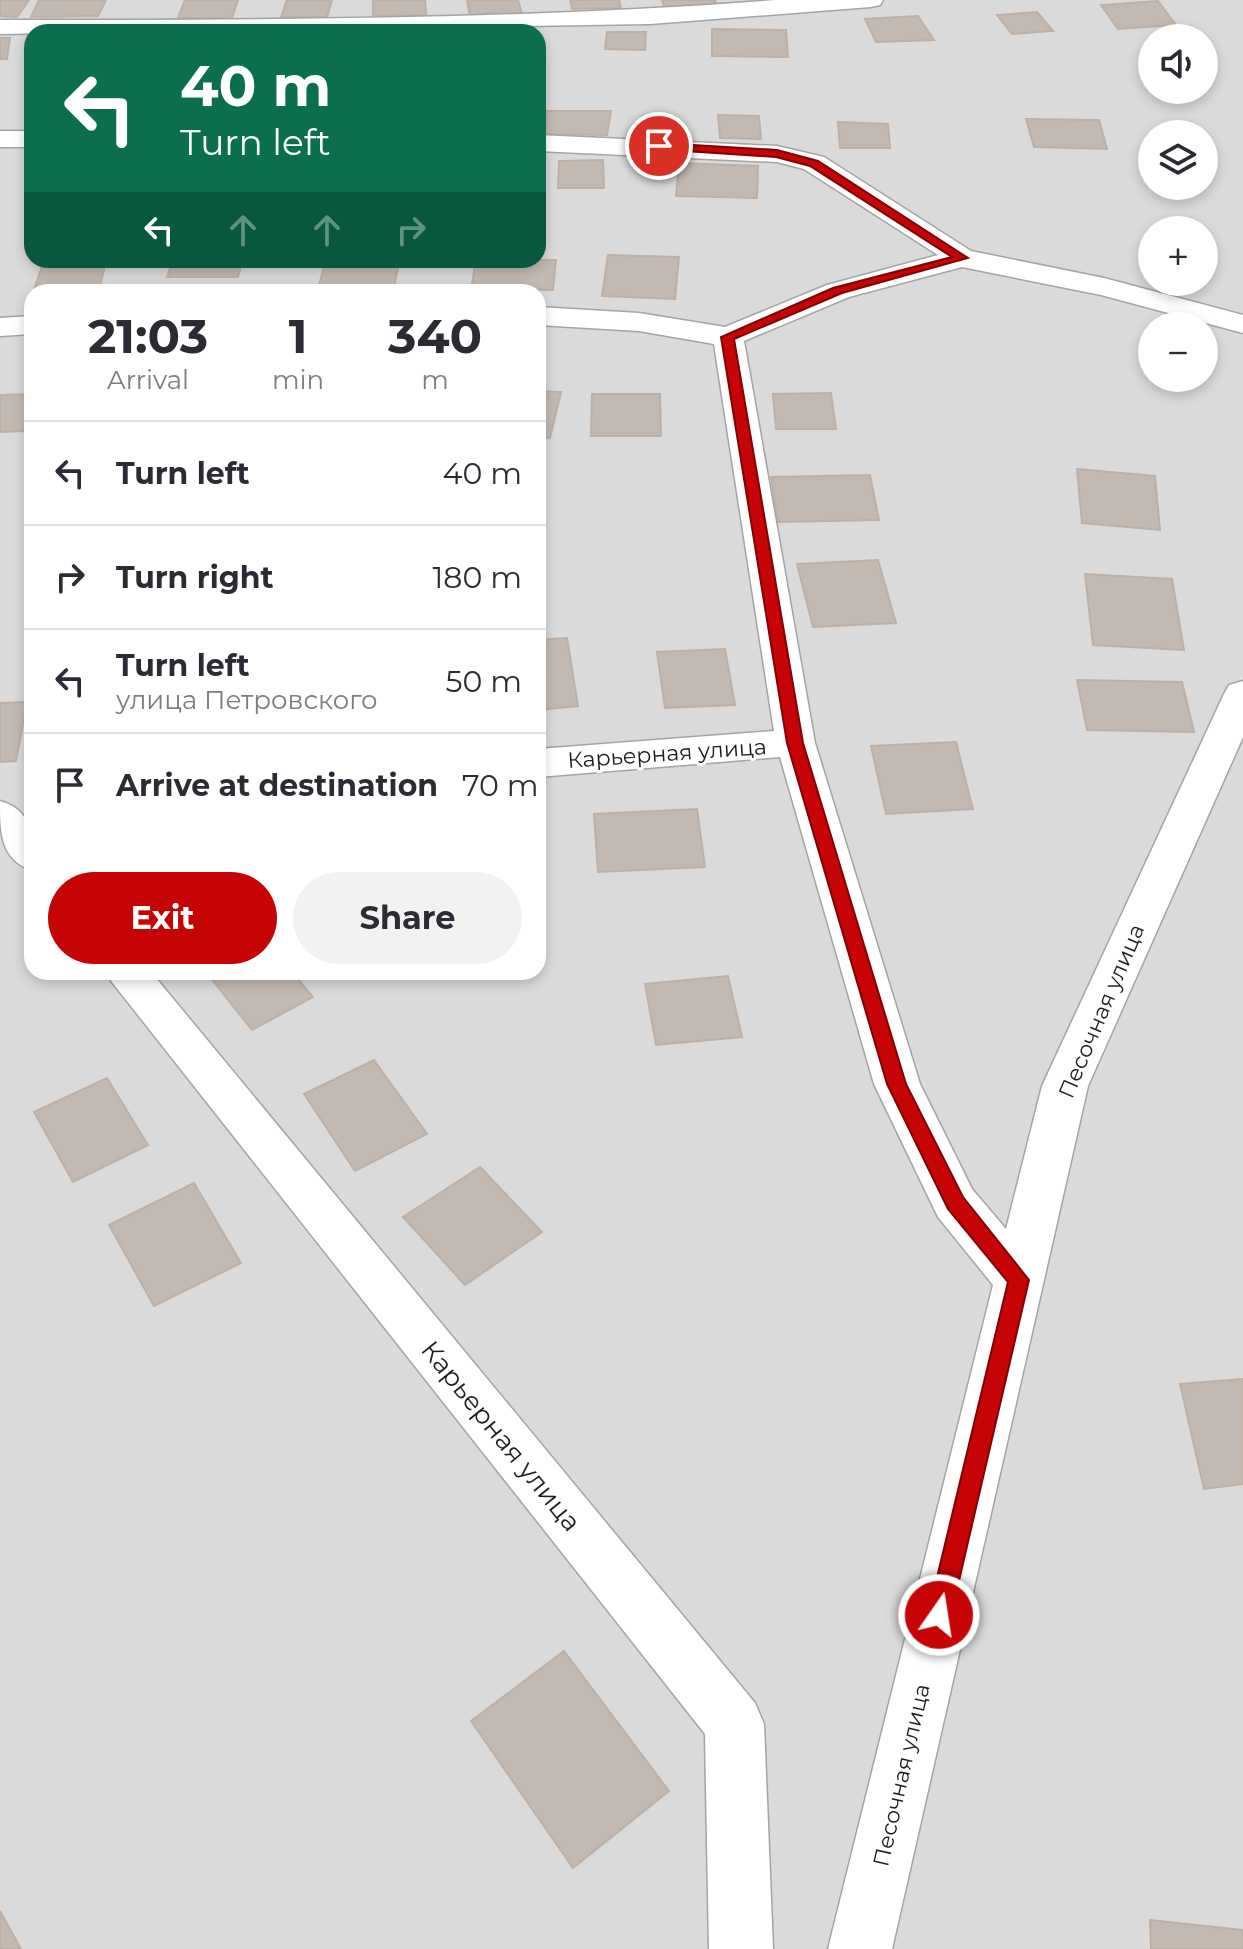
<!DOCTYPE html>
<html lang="en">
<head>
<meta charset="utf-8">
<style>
  body { margin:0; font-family:Montserrat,sans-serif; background:#f2f2f3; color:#2b2b33; height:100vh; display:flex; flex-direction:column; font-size:30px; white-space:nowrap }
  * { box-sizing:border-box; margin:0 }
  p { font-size:26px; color:#7c7c81 }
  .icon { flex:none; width:44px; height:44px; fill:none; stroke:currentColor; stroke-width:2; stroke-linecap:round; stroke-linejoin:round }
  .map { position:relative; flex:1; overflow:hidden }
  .panel { position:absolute; left:24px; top:284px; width:522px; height:696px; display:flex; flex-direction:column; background:#fff; border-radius:24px; box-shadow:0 4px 12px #0003 }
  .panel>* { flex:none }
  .guide { position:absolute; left:24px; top:24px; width:522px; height:244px; border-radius:24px; box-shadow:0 4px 12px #0003; background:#0b6e4f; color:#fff; overflow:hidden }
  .buttons { position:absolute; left:1138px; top:24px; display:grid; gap:16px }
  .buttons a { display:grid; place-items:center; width:80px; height:80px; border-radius:50%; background:#fff; box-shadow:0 4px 12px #0003; font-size:40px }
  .pin { position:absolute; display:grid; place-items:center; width:68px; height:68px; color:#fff; margin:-34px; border:4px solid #fff; border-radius:50%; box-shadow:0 2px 8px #0007 }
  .me { position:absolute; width:88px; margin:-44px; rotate:13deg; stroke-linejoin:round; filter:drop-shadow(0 0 6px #0008) }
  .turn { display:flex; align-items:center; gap:28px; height:168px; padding:0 24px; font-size:36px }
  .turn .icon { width:104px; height:104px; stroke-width:2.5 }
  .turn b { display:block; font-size:56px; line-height:68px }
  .lanes { display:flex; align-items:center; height:76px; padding:0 24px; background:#0003; justify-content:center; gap:40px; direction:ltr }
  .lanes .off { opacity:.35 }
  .eta { display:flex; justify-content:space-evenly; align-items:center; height:136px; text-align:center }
  .eta b { font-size:48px; font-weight:700; line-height:56px }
  .button { display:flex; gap:16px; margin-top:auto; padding:16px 24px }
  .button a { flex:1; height:92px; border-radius:48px; background:#c60406; color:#fff; font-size:32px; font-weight:700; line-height:92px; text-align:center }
  .button a+a { background:#f2f2f3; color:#2b2b33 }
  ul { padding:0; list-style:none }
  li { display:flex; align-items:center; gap:24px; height:104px; padding:0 24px; border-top:2px solid #e1e1e2 }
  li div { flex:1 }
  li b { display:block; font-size:30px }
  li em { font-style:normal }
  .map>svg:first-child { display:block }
  .residential { fill:#dbdada; fill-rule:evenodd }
  .building { fill:#c2b9b2; stroke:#bfb0a5; stroke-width:2 }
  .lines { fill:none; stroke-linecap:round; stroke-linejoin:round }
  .minor-casing { stroke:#a4a4a4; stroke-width:3 }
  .minor { fill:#fff; fill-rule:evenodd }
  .route { fill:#c60406; stroke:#810304; stroke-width:2 }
  .labels { text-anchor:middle; stroke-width:6; stroke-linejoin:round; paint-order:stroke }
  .street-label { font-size:22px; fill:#1d1d1d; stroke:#fff }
  .near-street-label { font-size:26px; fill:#1d1d1d; stroke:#fff }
</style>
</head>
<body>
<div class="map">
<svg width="1243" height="1949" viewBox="0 0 1243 1949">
  <rect width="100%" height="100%" fill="#eeeae3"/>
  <path class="residential" d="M0 0H1243V1949H0ZM32 32H538V260H32ZM1152 38H1204V90H1152ZM1152 134H1204V186H1152ZM1152 230H1204V282H1152ZM32 292H538V972H32ZM1152 326H1204V378H1152Z"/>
  <path class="building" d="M0 0H29L17 17 0 16Z
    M39 0H106L98 16 31 17Z
    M185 0H238L232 18H178Z
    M287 0H332L327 17H281Z
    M373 0H425L426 15 373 16Z
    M467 0H518L522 14 470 17Z
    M570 0H619L621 8 572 9Z
    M662 0H715L717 5 665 8Z
    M1158 1 1176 25 1118 29 1101 5Z
    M1037 12 1053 31 1012 34 997 15Z
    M918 16 934 40 876 42 865 19Z
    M712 29 786 30 788 57 712 56Z
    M607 32H646L645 50 605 49Z
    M0 38H10L7 59H0Z
    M546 111H611L607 135 542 134Z
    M718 115 759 116 761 139 720 138Z
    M1026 119 1099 120 1107 149 1034 147Z
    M838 122 888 124 890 148H840Z
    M603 160 604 188H558L559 161Z
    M679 163 758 166 757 198 676 196Z
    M608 255 679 257 675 299 602 296Z
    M44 260H107L99 288 34 290Z
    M173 260H243L238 277H167Z
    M326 260H400L394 286 319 285Z
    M476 260H556L553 290 471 289Z
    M538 391 561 392 550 438 538 437Z
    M831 393 836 429H776L773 394Z
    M32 394 24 431 0 432V395Z
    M592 394H660L661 436H591Z
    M1077 469 1155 476 1160 530 1082 523Z
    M870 475 879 520 778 522 771 477Z
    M878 560 896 623 813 627 797 564Z
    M1085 574 1172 579 1184 650 1093 645Z
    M567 638 578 706 538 710V640Z
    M725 649 735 705 665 708 657 652Z
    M1077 680 1182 682 1194 732 1087 730Z
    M27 702 16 761 0 762V703Z
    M956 742 973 809 886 814 871 746Z
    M697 809 705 867 598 872 594 814Z
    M206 972H292L313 997 252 1030Z
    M728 976 742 1037 656 1045 645 984Z
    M374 1060 427 1134 355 1171 304 1094Z
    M107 1078 148 1145 73 1182 34 1112Z
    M480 1167 542 1232 465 1285 403 1217Z
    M194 1183 241 1263 154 1306 109 1225Z
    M1243 1379V1484L1204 1489 1180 1384Z
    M564 1651 669 1791 573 1868 471 1721Z
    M0 1911 21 1949H0Z
    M1150 1920 1243 1930V1949H1151Z"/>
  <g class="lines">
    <g class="minor-casing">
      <path id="minor" d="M776 0H883L880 5 871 7 650 24 0 34V20C258 20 518 20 776 0Z
        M0 131H32V147H0Z
        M538 135 777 146 824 157 971 251 1104 278 1243 315V333L1101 295 962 267 849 297 744 341 815 743 920 1084 972 1189 1006 1229 1042 1086 1224 694 1229 685 1243 681V737L1088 1086 892 1949H828L993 1285 938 1217 874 1084 780 757 538 777V749L774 731 714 344 639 331 538 325V307L639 313 725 327 827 285 938 255 804 169 777 162 538 151Z
        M32 316V334L0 336V318Z
        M0 801C35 811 32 839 32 870 0 860 0 831 0 801Z
        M104 972H151L755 1703 764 1724 773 1949H709L705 1734Z"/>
    </g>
    <use href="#minor" class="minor"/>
  </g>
  <path class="route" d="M659 143 777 150 818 161 968 258 842 293 734 339 803 743 906 1084 963 1197 1029 1280 951 1615 948 1623 939 1626 931 1623 928 1615 1008 1282 948 1209 887 1084 787 743 721 337 833 288 952 257 810 166 776 157 655 149 653 146Z"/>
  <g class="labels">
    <g class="street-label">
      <text transform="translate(667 753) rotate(-4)" y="8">Карьерная улица</text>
      <text transform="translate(1101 1011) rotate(-67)" y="8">Песочная улица</text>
      <text transform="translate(901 1775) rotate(-77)" y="8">Песочная улица</text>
    </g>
    <g class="near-street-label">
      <text transform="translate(501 1436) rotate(51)" y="9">Карьерная улица</text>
    </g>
  </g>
</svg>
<div class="buttons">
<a><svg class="icon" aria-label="sound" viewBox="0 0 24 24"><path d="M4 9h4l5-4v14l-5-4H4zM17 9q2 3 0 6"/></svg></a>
<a><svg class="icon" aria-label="layers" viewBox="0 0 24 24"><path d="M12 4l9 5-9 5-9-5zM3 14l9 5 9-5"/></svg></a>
<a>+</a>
<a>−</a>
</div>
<div class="pin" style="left:659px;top:146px;background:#d93025"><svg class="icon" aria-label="arrive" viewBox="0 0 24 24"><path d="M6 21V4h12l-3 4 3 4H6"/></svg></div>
<svg class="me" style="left:939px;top:1615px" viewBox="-20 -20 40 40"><circle r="17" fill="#c60406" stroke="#fff" stroke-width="3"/><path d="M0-11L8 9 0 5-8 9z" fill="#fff"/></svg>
<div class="guide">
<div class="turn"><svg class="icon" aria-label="left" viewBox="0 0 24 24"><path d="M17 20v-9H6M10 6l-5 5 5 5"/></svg><div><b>40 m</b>Turn left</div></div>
<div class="lanes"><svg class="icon" aria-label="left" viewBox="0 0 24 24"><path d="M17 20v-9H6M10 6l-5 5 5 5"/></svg><svg class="icon off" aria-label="ahead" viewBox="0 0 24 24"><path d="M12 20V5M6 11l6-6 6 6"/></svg><svg class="icon off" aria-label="ahead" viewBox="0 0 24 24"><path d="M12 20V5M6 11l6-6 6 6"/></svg><svg class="icon off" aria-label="right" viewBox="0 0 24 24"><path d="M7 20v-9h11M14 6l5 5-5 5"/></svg></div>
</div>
<section class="panel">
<div class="eta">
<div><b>21:03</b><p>Arrival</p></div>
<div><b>1</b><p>min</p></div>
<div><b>340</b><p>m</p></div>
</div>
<ul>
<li><svg class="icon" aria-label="left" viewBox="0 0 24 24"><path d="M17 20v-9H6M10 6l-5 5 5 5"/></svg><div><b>Turn left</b></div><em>40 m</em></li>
<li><svg class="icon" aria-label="right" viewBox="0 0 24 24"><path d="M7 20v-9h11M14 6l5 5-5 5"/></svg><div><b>Turn right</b></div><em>180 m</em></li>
<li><svg class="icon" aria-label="left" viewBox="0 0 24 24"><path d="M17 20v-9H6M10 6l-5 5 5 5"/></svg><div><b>Turn left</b><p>улица Петровского</p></div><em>50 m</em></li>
<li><svg class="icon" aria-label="arrive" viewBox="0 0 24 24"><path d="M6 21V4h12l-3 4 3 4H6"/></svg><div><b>Arrive at destination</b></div><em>70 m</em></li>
</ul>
<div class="button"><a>Exit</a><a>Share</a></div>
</section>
</div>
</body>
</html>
